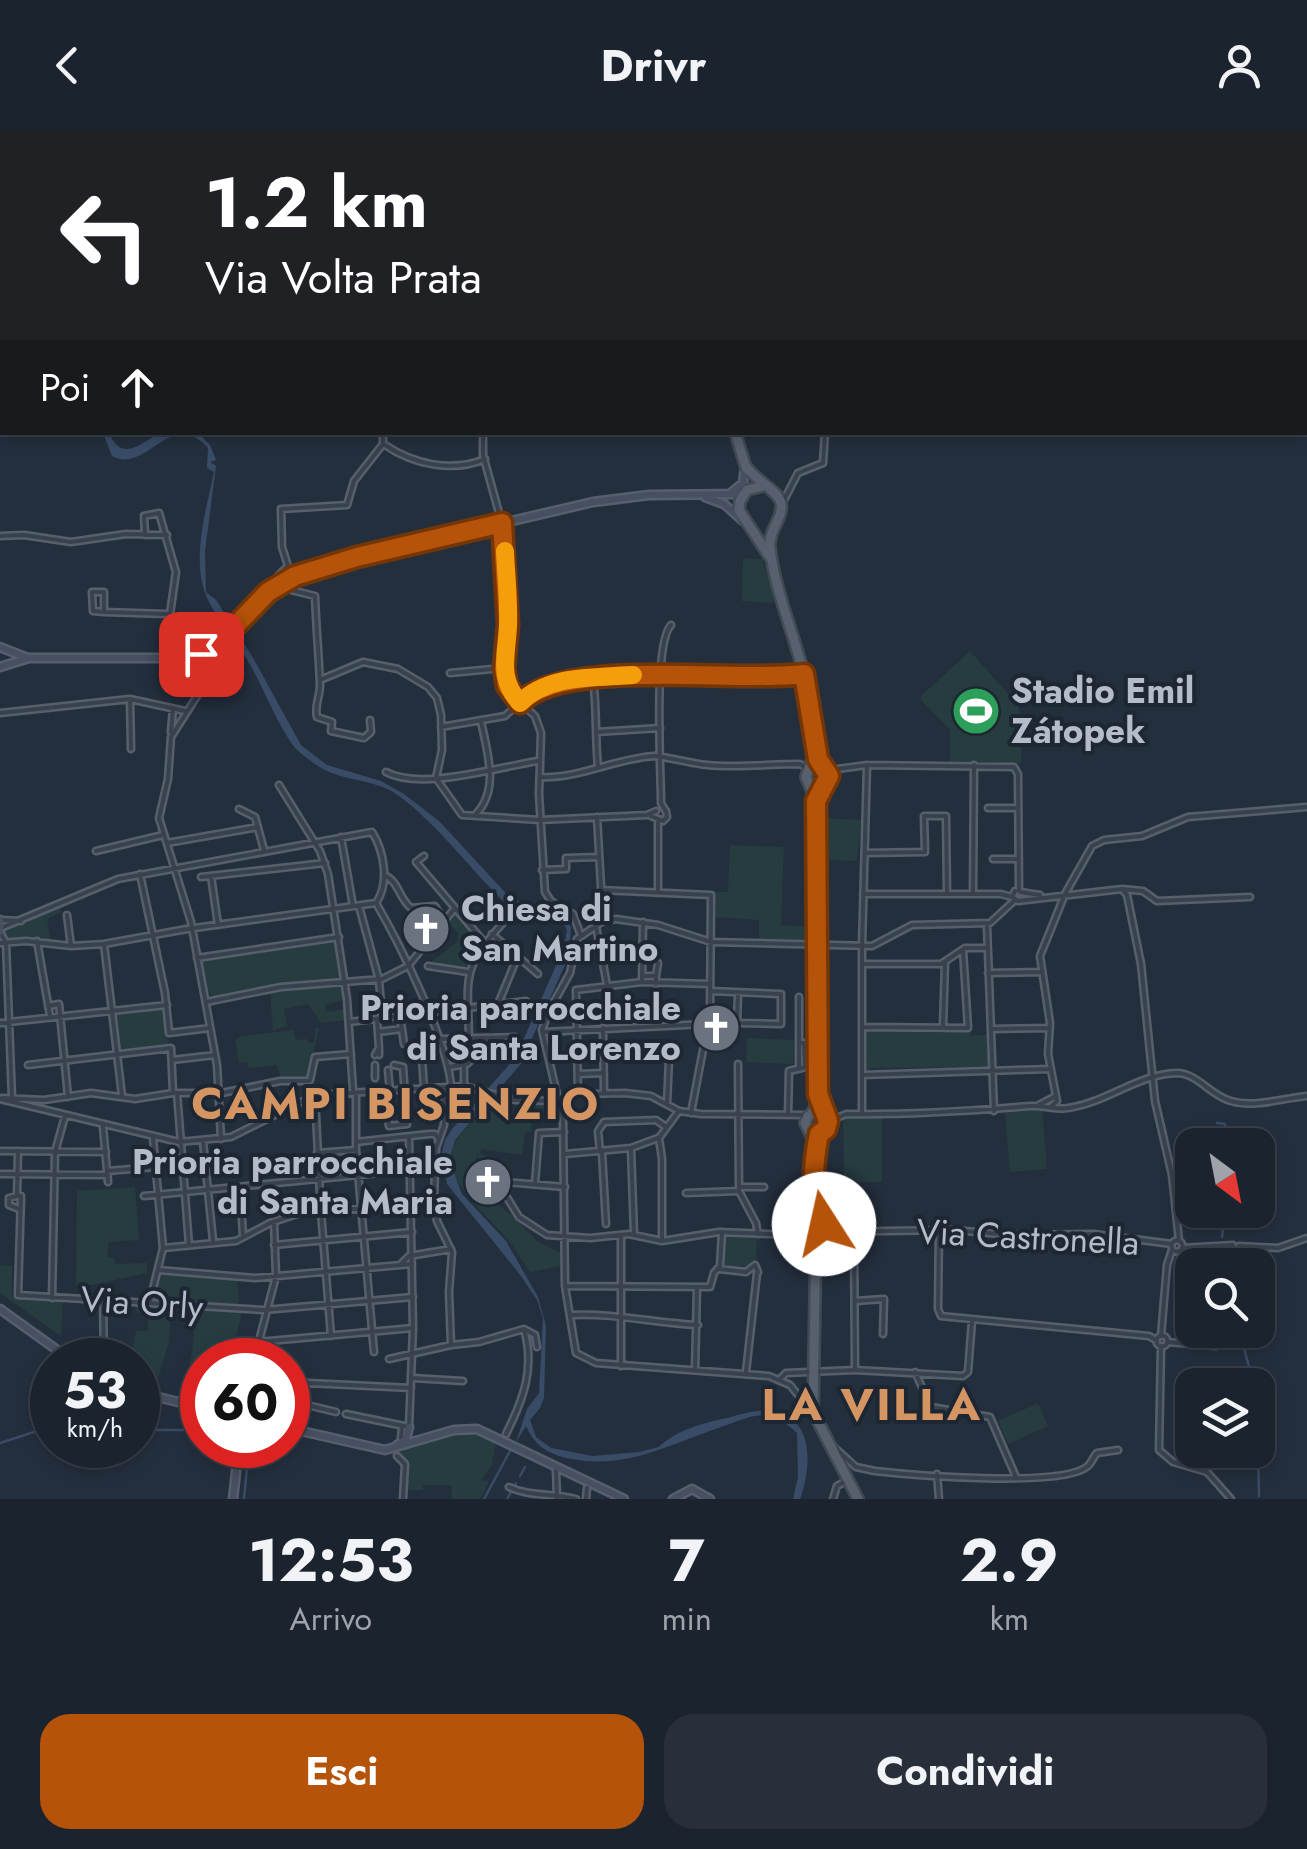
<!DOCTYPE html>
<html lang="it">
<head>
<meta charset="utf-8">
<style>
  body { margin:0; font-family:Jost,sans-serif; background:#282f3a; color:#f1f3f6; height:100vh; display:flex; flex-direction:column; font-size:38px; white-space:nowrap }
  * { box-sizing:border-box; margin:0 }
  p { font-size:32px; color:#a0a4aa }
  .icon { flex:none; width:55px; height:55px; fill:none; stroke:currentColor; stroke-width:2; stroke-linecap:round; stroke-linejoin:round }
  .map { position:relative; height:1369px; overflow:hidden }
  .drawer { display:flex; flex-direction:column; background:#1b232e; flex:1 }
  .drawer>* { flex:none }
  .hud { position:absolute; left:0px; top:0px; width:1308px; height:305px; box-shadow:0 5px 15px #0003,0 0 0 2px #39404a; background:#202124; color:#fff; overflow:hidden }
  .needle { width:65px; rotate:148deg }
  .tools { position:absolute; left:1175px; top:998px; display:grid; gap:20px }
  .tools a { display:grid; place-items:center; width:100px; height:100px; border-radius:20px; background:#1b232e; box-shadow:0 5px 15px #0003,0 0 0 2px #39404a; font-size:50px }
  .speed { position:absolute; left:30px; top:1208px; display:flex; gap:20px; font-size:50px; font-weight:700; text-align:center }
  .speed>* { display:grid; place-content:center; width:130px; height:130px; border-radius:50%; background:#1b232e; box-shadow:0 5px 15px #0003,0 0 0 2px #39404a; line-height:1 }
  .speed small { font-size:25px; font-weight:400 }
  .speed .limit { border:15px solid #d22; background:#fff; color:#111 }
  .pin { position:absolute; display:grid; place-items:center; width:85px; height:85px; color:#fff; margin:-42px; border-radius:20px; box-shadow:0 5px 15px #0006 }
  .me { position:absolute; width:110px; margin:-55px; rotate:350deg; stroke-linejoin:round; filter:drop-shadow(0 0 8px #0008) }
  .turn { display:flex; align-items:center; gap:35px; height:210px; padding:0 40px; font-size:45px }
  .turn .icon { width:130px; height:130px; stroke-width:2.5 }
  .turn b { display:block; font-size:70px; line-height:85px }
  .then { display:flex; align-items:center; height:95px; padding:0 40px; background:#0003; gap:20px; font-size:38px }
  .eta { display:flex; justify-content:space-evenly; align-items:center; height:170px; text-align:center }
  .eta b { font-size:60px; font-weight:700; line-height:70px }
  .cta { display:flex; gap:20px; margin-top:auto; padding:20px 40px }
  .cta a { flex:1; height:115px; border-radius:30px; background:#b45309; color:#fff; font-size:40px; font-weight:700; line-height:115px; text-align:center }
  .cta a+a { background:#282f3a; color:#f1f3f6 }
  header { display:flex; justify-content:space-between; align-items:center; height:130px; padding:0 40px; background:#1b232e; font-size:45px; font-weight:700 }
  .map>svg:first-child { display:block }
  .green { fill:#263c3f }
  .water { fill:#394c67 }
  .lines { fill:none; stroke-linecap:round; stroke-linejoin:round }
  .stream { stroke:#394c67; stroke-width:2.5 }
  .street-casing { stroke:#565f6c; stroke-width:9 }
  .secondary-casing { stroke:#565f6c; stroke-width:11 }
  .primary-casing { stroke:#414a57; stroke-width:14 }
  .street { stroke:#38414e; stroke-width:4 }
  .secondary { stroke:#465061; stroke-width:6 }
  .primary { stroke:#56606e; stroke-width:9 }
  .secondary-bridge-casing { stroke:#565f6c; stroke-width:11; stroke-linecap:butt }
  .secondary-bridge { stroke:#465061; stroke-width:6 }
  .route-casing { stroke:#753606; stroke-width:25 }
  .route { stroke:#b45309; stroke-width:18 }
  .slow { stroke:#f59e0b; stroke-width:18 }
  .labels { text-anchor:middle; stroke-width:8; stroke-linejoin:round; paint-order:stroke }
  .poi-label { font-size:35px; font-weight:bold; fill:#b4bcc9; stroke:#1d2633; text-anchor:start }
  .street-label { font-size:35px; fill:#b4bcc9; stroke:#1d2633 }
  .district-label { font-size:45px; font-weight:bold; letter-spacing:2.5px; fill:#d59563; stroke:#1d2633 }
</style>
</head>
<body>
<header><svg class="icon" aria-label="back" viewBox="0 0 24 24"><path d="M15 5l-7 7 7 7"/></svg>Drivr<svg class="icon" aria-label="person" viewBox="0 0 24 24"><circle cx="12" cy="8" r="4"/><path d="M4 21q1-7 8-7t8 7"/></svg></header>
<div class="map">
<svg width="1307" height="1369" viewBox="0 0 1307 1369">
  <rect width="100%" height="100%" fill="#242f3e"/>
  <path class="green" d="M743 428 762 429 777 470 771 473 742 471Z
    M970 521 1018 575 1021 587V633L950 632V600L921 570V566Z
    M823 688 861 690 857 731 823 730Z
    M730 715 784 717 781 795 813 797V811L759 812V790L715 787 714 762H728Z
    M58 775 62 782 47 789 51 814 6 812 2 798Z
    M455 782 479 809V817L465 839 429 834 458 811V803L450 795V786Z
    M338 811 342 846 340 849 276 854 214 866 207 861 201 828Z
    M335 855 341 858 344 870 325 875 326 882 345 879 347 890 321 893 308 874 284 879 287 896 273 900 270 862Z
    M165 876 168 916 119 921 115 881Z
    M315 898H319L307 949H282L276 935 249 938 247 932 239 933 235 910 241 906 294 900 296 910 307 909 309 913 314 912Z
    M970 899 971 906 989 904 990 937 872 938 867 941 866 900 939 903Z
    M747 908 794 910 793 934 746 932Z
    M491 971 497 975 501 972 508 973 501 980 507 985 506 988 520 994 525 972 547 974 560 982 561 988 532 989 531 1002H525L522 1025 482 1019 480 1024 500 1032V1035H493V1042H477L478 1025 471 1041V1054L513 1086 538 1112 561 1123 562 1136 530 1142C522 1132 516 1120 508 1110 491 1088 441 1051 452 1020 458 1003 479 986 491 971Z
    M1042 978 1047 1039 1010 1042 1005 983Z
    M882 986V1052H844L843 987Z
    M135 1057 139 1110 109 1112 107 1127 114 1128 115 1134 147 1133V1143L92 1155H76L77 1061Z
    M724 1104 757 1106 756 1132 750 1137 722 1135Z
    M0 1135 12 1136V1167L63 1170 61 1206 0 1163Z
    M160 1143 237 1149 239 1174 154 1171Z
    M135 1174 171 1177 169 1212 157 1251 138 1246 142 1228 131 1224 136 1201H148V1184L137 1183Z
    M196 1178 242 1182 230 1230H202V1262L183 1258 192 1223Z
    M1038 1273 1048 1296 1008 1314 998 1291Z
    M469 1302 496 1310 492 1335 481 1350 489 1351 481 1369H452L451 1355H423V1360H405V1334L394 1322Z"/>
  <path class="water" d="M103 303H109C124 337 144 307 164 303 174 300 188 303 198 303L210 315 216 330 210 332 216 336 205 421 206 462 216 470 252 526 301 615 327 635 381 651 404 664 439 691 512 770 539 773 567 787 571 798 569 826 520 935 455 1010 449 1030 462 1064 506 1111 538 1167 546 1196 544 1268 540 1278 530 1290 536 1307 551 1318 593 1326 639 1322 659 1317C674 1302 699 1294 722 1289 737 1286 753 1279 768 1281 815 1284 812 1336 800 1369H793L798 1347 797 1303C789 1295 776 1286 764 1285 752 1285 738 1291 727 1295 674 1312 629 1340 572 1329 549 1325 535 1316 526 1296L516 1312 527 1279 539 1263 543 1188 537 1170 521 1146 447 1054 441 1026 445 1010 452 999 516 927 564 817 567 800 560 787 541 778 512 779C472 743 442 698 399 666 374 647 341 653 315 634 307 628 298 622 292 614 276 591 266 564 253 540 237 510 206 481 201 447 196 412 207 376 214 342L207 338 208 318C170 276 147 345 112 326Z"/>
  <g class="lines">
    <path class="stream" d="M1235 2 1236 0
      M1217 993 1225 994 1228 1015
      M1222 1107 1225 1080
      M1239 1200 1254 1255
      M138 1304 155 1300H202
      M0 1313 37 1301 52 1300
      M1258 1318 1259 1366
      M520 1346 525 1337
      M244 1369 247 1337
      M484 1369 510 1321
      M507 1369 516 1353"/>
    <g class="street-casing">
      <path id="street" d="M84 0 85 2
        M206 0V2
        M228 0V2
        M164 2 171 0
        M336 2V0
        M515 2 547 1
        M1238 2 1239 0
        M0 3H2
        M0 39H2
        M0 88 2 87
        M0 119 2 118
        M0 140 2 151
        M0 193H2
        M0 279H2
        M483 302V325L504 401 508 494 505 550 512 565 535 586 541 603 539 664 545 762 551 771 573 784 581 806
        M385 315C413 334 452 343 485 329
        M784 370 798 343 823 333 825 302
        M145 405 144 386 159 383 176 442 168 498C175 510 191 510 196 522
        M0 406 24 405 71 412 126 404 167 405
        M279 451V445L288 436 282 417 281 379 347 375 354 351 383 314V302
        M283 458 315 466C316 495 319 527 320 555 320 567 314 576 317 587L332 592 331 601 364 608 371 602 370 590
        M104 482V462H92L93 481 104 482 167 484
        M198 531 199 563 171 607 168 649 159 688 191 792 217 935 221 1009
        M450 543 503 538
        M593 548C597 579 595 607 598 637
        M320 550 363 532 398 539 428 557 437 568 441 585 442 620 436 648
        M130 569 131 619
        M0 583 130 569 185 581
        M441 597 505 586 534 560 560 552 633 545 804 544
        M171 602 173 579
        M597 602 660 598
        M830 640 867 635 1014 637 1018 644 1019 761
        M386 642C421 661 498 637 538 631
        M541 647C579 649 616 628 655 626 663 626 693 634 707 635 738 638 769 634 800 634L805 637
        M436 648 462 685 540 690 647 685 656 681
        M279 655 320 721 328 744 347 869 353 960
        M988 678H1017
        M239 679 255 687 264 720
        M665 680 661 673C661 641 653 514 671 495
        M476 684C500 659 487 622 481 591
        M651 686 663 691 667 687 666 681
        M597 687 603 791
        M341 707 353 776
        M167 713 258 697
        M96 721 163 705
        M865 723 925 722 924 686H946L947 764
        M424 726 416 732 484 812
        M993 729H1017
        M542 740 566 739V728L599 727
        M140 744 165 863 169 903 210 898
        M384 745C399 751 399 769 411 778L435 776 443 789
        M211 746 218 795
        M201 747 325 733
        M1122 759 1127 765 1141 834 1155 971 1172 1045 1179 1111
        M600 760 711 765 710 883 691 983
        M1015 761 1012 767 1018 771 1122 759 1143 761 1157 771 1250 767
        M1020 762 1040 765
        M658 763V691
        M863 764H1001L1012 767
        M973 764 974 635
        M376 773C400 814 448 912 451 956
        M359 776 379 850 382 888
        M67 785 71 816
        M1 790 21 791
        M596 796 607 855
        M987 796 994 981
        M3 797 118 749 372 702C384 721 390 753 376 773
        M0 802 6 813 12 968
        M492 804 538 844
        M37 811 50 886
        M0 813 26 811 71 816 104 814 187 799 376 773
        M104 814 122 966
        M197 828 339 807
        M862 834H941L965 818H987
        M428 836 468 842
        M988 843 1042 842
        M644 846H656V854
        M656 846 658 833
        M642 852 643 792
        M710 861 781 864V894L737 893 738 863
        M206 872 281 857 382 849 408 836 455 778
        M498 874 517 828
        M48 876 59 874 68 967
        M377 889 379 918
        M349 892 526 871
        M0 893 167 875
        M943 896 945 833
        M863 897 968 898 963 820
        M603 898 604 962
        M402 899 404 914
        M991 899 1050 898
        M378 902 402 899 400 888
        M543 902 707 894
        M469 908C468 849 460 839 503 793
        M441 909 515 907
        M799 913H804L805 935
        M375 925 379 918V925
        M422 928 424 959
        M172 930 215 925
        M738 934 739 1061 756 1093 758 1104
        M28 935 171 918 173 963
        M375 935V948
        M449 937 467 934 480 922
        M799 937V867
        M388 940 390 961
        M578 944 604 943
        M862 945 1051 939
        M310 950 315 927 351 924
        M464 956V936
        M444 957V995L436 1018 434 1067 437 1091 452 1122 449 1162 451 1215
        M385 961 389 996 407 994 403 937 394 935
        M177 963 189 1115
        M356 963V1020L374 1222
        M578 964 576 860 642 852 709 854
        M2 968 44 970 91 963 135 969 173 963H222L280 951H309
        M0 969 179 1012 231 1007 315 965 464 956 515 970 553 971 578 964 625 963 651 966 679 981 701 984 806 985
        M667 974 669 929
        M1037 976 1054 967
        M1051 977 1057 971 1048 924 1050 893 1040 826 1065 764 1092 716 1104 710 1142 706 1188 687 1307 677
        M862 984V816L867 635
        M788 985 789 941 814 935
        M828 992 846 984C908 985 969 981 1030 976 1043 975 1056 980 1068 978 1106 973 1138 944 1177 943 1197 943 1211 966 1231 971 1254 978 1283 968 1307 966
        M103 997 108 1052
        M203 1011 213 1111
        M356 1012 429 1004H435L438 1008
        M631 1019 634 1104
        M0 1021 106 1022
        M18 1021 17 1066H21L18 1165 264 1180 413 1167
        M600 1022 598 1001 604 992 656 990 666 997
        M602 1022 606 1094
        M317 1023 356 1020
        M565 1024 631 1018 658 1008
        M107 1041 156 1037
        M0 1044 108 1045
        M535 1053 539 1003 564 1002
        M240 1057 243 1106
        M565 1057 505 1052 500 1056 519 1087 547 1105 590 1108 629 1104 662 1111 719 1102 797 1105 805 1103 808 1098
        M739 1057H764
        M686 1063 739 1061
        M17 1066 9 1068V1075L19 1079
        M144 1066 410 1040
        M939 1100 938 1179 941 1186 1149 1206 1156 1210
        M821 1102 953 1100 1012 1105 1094 1104 1172 1114
        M854 1104 855 1240
        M621 1105V1236
        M1171.5 1116a5.5 5.5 0 1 1 11 0a5.5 5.5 0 1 1-11 0Z
        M662 1111V1029L659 1008 678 982
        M274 1115 412 1102
        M1219 1116 1227 1122 1228 1135
        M1239 1116 1278 1118 1307 1108
        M163 1118 236 1111 270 1093 315 1078 320 1065 315 965
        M1182 1118 1233 1115
        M400 1135 409 1126 451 1119
        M719 1139 746 1142 755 1135 758 1142
        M158 1140 255 1148 412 1134
        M565 1156 710 1157 714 1143 720 1136 722 1102
        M52 1168 55 1022 65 986
        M103 1170 104 1230
        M150 1171 163 1118 153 1008
        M855 1171 884 1169 883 1204
        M572 1185C615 1183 655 1193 698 1195
        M1156.5 1211a5.5 5.5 0 1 1 11 0a5.5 5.5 0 1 1-11 0Z
        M331 1206 321 1082 411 1074
        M1161 1206 1167 1135 1172 1120
        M258 1212 413 1198
        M1167 1212 1216 1216 1226 1212 1229 1200
        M1161 1216 1159 1320 1173 1332 1207 1342 1231 1369
        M389 1229 451 1215 479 1212 524 1199 535 1205 537 1217
        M254 1230 276 1146 274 1092
        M695 1240 697 1158
        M746 1242 757 1143
        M915 1242 931 1277 990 1287 1016 1347
        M412 1248 463 1251
        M780 1249 786 1243 855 1240 963 1246 968 1242 972 1191
        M288 1252 411 1258
        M294 1252 295 1272 336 1282
        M811 1281 790 1255 769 1246 596 1233 576 1223 565 1156 563 990 542 900 549 881 570 843 577 809 603 791 616 789 658 795 711 812 872 816 912 795 990 793 1015 770
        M346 1284 409 1297 413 1198 409 1007
        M506 1304C524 1268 535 1238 524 1199
        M401 1308 402 1297
        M288 1309 298 1301
        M835 1318 856 1337 875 1341C910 1345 1064 1358 1088 1336 1092 1332 1093 1327 1097 1323L1118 1320
        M241 1320 250 1315
        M397 1326 405 1334 403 1369
        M556 1340 557 1369
        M937 1344 939 1369
        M509 1357C530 1367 554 1363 576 1369
        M586 1369 587 1358
        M833 1369 837 1356 848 1350"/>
    </g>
    <g class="secondary-casing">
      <path id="secondary" d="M731 363 743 353 745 337
        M705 367 724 374 743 391
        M268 462 301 444 357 427 593 372 649 365 743 364
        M0 517 28 528
        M0 537 29 528H190
        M0 790V802
        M0 1179 71 1230
        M138 1262 202 1278
        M288 1298 385 1320 454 1300 477 1299 624 1369
        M397 1315 406 1309 409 1297
        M233 1369 239 1315
        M673 1369 692 1359 710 1369"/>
    </g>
    <g class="primary-casing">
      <path id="primary" d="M652 0 653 2
        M51 2 60 0
        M0 17 2 16
        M735 302 746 338
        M745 335C754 350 778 360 781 373 784 388 768 400 770 417 774 458 794 504 804 545 811 574 809 609 821 636
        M763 356 747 360 740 371 739 380 769 426
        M816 670 829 647 826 640 818 636
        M812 983 816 975V671L806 647 815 620
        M815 1013 805 993 808 986 816 982
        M816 1081 824 1097 816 1109 813 1282 858 1369
        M816 1109 809 1097C824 1068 806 1029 819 1006 821 1002 825 998 828 993L818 970"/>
    </g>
    <use href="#street" class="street"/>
    <use href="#secondary" class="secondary"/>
    <use href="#primary" class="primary"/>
    <g class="secondary-bridge-casing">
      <path id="secondary-bridge" d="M190 528 218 514 268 462"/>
    </g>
    <use href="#secondary-bridge" class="secondary-bridge"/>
  </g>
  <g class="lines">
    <g class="route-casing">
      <path id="route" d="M201 524 222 510 268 462 295 446 357 427 502 393 508 494 504 538 507 556 520 573C564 527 738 553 804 544L818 629 829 646 816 671 818 964 828 991 826 999 819 1004C814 1027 809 1075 824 1094"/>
    </g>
    <use href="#route" class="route"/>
    <path class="slow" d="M505 421C506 445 509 471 508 495 507 525 497 548 520 573 548 544 595 548 633 545"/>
  </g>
  <defs>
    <g id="stadium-disc" transform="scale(2.5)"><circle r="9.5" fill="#2e9e5b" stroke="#1d2633"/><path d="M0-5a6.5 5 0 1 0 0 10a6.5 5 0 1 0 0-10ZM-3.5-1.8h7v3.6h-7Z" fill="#fff"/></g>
    <g id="church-disc" transform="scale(2.5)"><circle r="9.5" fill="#6b7280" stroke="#1d2633"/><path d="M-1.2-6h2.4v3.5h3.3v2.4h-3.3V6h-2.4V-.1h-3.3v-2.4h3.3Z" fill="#fff"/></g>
  </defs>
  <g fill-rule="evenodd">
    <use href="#stadium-disc" x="976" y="581"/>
    <use href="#church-disc" x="426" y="799"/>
    <use href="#church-disc" x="716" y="898"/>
    <use href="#church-disc" x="488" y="1052"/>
  </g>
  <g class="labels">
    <g class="poi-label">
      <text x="1011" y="573">Stadio Emil<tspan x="1011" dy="40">Zátopek</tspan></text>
      <text x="461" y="791">Chiesa di<tspan x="461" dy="40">San Martino</tspan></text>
      <text x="681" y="890" text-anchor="end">Prioria parrocchiale<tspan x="681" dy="40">di Santa Lorenzo</tspan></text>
      <text x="453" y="1044" text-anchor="end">Prioria parrocchiale<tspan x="453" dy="40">di Santa Maria</tspan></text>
    </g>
    <g class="street-label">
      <text transform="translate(1028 1107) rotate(3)" y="12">Via Castronella</text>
      <text transform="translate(142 1173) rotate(4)" y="12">Via Orly</text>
    </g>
    <g class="district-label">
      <text x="396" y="989">CAMPI BISENZIO</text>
      <text x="872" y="1290">LA VILLA</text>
    </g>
  </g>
</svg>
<div class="tools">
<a><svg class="needle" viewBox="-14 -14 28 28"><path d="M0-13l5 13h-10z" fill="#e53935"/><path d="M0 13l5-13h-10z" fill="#a0a4aa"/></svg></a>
<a><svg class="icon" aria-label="search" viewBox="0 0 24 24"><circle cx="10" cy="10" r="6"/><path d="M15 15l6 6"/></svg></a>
<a><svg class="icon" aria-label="layers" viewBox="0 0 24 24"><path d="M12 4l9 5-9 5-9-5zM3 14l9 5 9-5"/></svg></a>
</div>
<div class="speed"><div>53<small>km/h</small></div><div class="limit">60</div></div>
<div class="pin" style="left:201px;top:524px;background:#d93025"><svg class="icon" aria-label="arrive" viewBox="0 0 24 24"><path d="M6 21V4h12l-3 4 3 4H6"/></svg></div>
<svg class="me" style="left:824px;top:1094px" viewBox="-20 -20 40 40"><circle r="19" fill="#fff"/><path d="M0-13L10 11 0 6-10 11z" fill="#b45309"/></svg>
<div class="hud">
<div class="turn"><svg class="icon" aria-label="left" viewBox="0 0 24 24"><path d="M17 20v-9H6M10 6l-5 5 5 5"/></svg><div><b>1.2 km</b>Via Volta Prata</div></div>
<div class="then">Poi<svg class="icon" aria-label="ahead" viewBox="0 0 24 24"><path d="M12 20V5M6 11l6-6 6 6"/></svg></div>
</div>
</div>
<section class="drawer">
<div class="eta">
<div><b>12:53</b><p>Arrivo</p></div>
<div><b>7</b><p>min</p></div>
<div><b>2.9</b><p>km</p></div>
</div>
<div class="cta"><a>Esci</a><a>Condividi</a></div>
</section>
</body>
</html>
